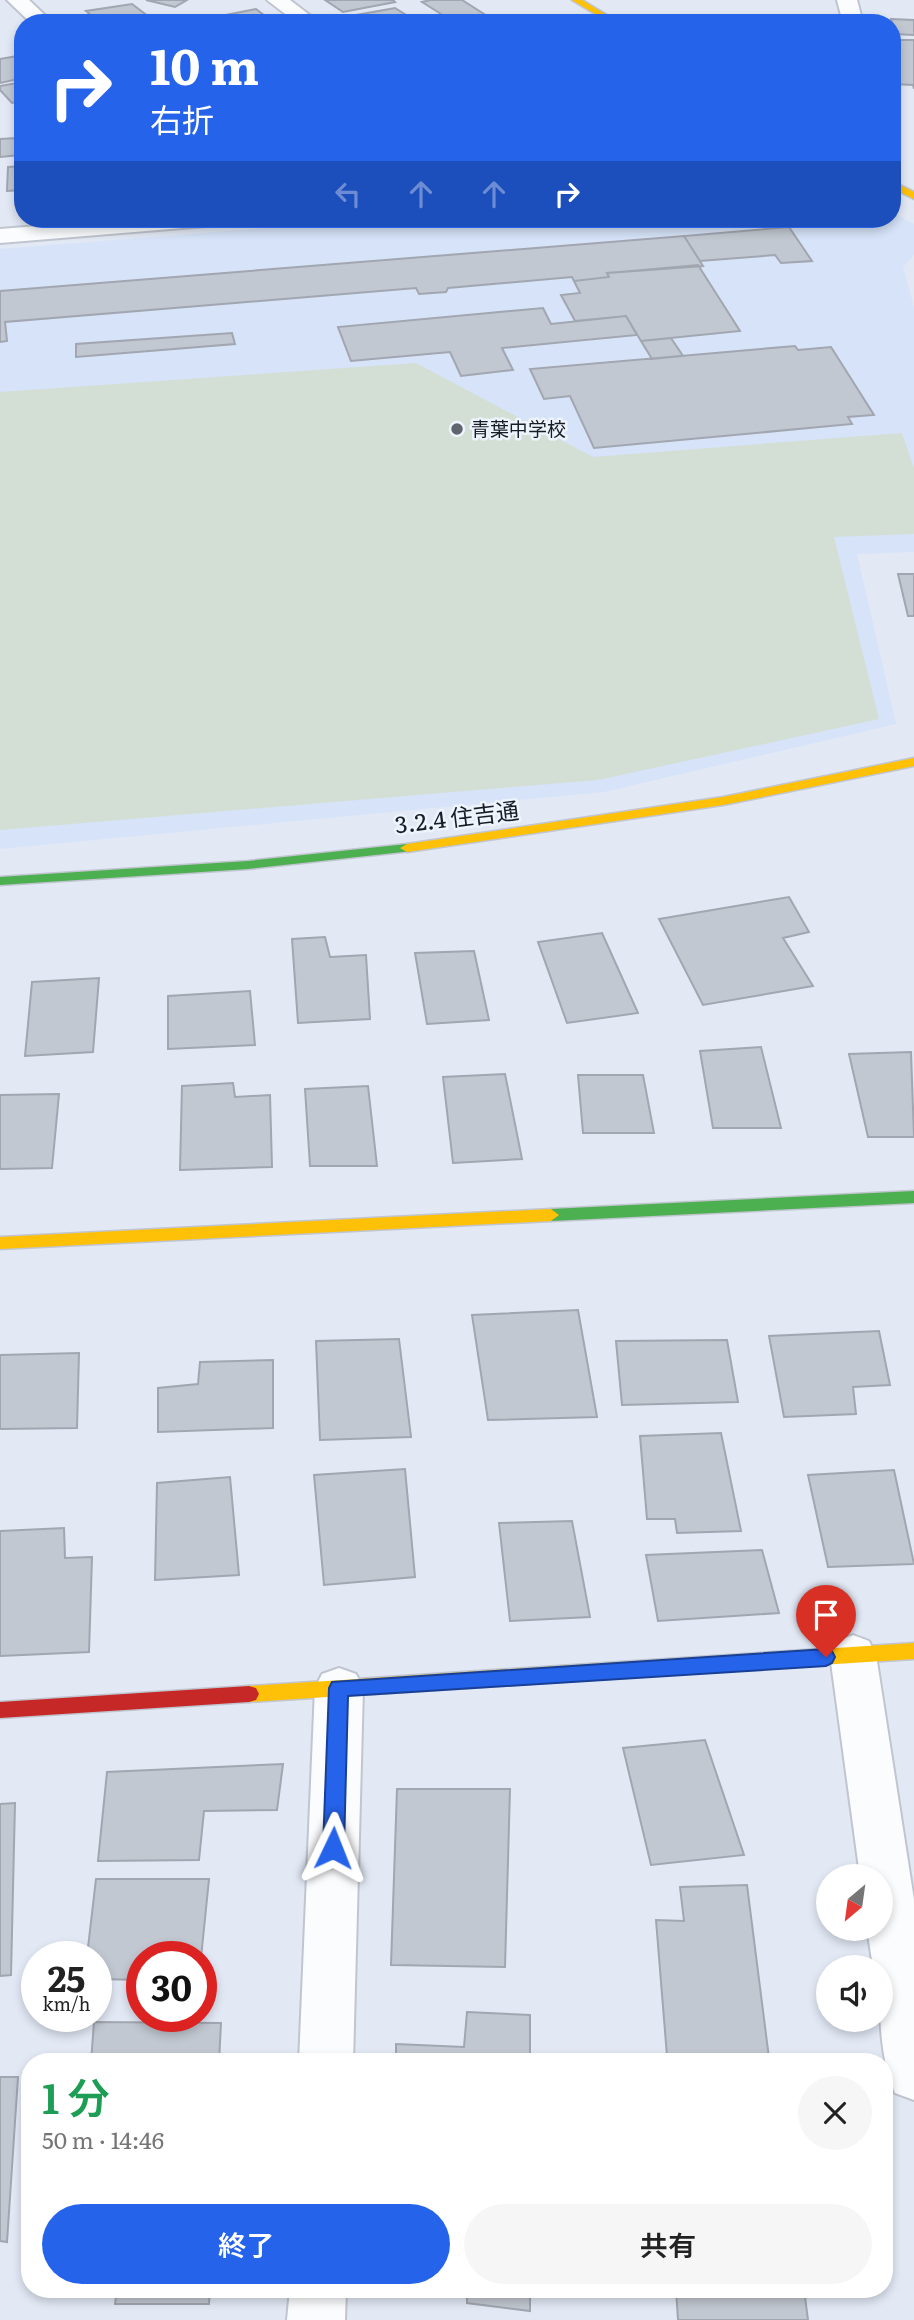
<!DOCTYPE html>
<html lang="ja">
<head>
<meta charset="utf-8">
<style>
  body { margin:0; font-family:Literata,"Noto Sans JP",serif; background:#f6f6f6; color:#222; height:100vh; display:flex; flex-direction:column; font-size:26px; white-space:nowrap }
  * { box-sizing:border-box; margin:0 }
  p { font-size:23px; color:#767676 }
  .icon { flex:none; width:38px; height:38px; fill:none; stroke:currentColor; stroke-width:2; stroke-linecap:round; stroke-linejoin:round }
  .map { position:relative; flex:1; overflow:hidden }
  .side { position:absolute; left:21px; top:2053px; width:872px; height:245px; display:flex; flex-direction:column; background:#fff; border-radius:28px; box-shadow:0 4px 10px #0003 }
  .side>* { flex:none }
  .guide { position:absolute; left:14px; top:14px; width:887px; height:214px; border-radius:28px; box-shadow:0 4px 10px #0003; background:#2563eb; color:#fff; overflow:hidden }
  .needle { width:46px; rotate:209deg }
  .buttons { position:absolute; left:816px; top:1864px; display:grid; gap:14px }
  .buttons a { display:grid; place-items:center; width:77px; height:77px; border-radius:50%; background:#fff; box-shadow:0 4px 10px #0003; font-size:35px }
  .speed { position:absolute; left:21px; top:1941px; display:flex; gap:14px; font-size:35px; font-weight:700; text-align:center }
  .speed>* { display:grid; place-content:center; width:91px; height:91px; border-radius:50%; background:#fff; box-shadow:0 4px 10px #0003; line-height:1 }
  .speed small { font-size:18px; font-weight:400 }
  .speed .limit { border:10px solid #d22; background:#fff; color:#111 }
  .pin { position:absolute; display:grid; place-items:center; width:60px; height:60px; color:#fff; margin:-72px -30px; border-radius:50% 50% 50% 0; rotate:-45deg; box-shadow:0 0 7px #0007 }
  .pin .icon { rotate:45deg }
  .me { position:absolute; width:77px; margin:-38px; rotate:2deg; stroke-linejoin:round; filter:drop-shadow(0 0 5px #0008) }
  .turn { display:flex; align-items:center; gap:24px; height:147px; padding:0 21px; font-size:32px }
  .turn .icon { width:91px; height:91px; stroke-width:2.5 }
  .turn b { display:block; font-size:49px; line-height:60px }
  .lanes { display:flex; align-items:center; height:66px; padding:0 21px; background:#0003; justify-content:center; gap:35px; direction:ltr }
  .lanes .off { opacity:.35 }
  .round { display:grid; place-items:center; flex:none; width:74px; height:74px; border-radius:37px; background:#f6f6f6 }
  .overview { display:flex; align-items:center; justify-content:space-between; height:119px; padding:0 21px }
  h1 { font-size:42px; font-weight:600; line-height:52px; color:#1e9e55 }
  .primary-button { display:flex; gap:14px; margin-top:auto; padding:14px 21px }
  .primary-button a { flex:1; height:80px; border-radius:42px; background:#2563eb; color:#fff; font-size:28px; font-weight:600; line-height:80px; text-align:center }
  .primary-button a+a { background:#f6f6f6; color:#222 }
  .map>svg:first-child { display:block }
  .built { fill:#d6e3f8 }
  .green { fill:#d3dfd5 }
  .building { fill:#c2c8d1; stroke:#a1a6b0; stroke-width:2 }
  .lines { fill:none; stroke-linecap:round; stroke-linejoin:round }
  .street-casing { stroke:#c0c5cf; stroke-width:4 }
  .fast-casing { stroke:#c0c5cf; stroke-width:3 }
  .slow-casing { stroke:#c0c5cf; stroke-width:3 }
  .jam-casing { stroke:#c0c5cf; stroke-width:3 }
  .street { fill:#fbfcfe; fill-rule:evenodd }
  .fast { fill:#4caf50; fill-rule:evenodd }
  .slow { fill:#ffc107; fill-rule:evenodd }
  .jam { fill:#c62828; fill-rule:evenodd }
  .route { fill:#2563eb; stroke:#184099; stroke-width:2 }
  .poi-dot { fill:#5f646d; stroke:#eef4fd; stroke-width:2.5 }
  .labels { text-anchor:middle; stroke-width:5; stroke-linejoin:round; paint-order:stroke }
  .far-poi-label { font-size:19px; fill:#181c24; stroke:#eef4fd; text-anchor:start }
  .street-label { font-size:23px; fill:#181c24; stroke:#eef4fd }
</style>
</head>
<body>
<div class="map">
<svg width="914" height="2320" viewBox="0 0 914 2320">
  <rect width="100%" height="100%" fill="#e2e9f5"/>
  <path class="built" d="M893 212 914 224V255L903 267 914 307V552L857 554 896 724 604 792 0 849V249L379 219H892Z"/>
  <path class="green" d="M416 363 593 457 902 433 914 468V534L834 537 879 719 598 780 0 830V392Z"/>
  <path class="building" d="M146 0H187L175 7Z
    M325 0H393L395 2 343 12Z
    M430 0H462L484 14 452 21 422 2Z
    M132 4 157 23H100L86 11Z
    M395 8 419 23H360L350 16Z
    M256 9 274 23 190 22Z
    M891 19 914 20V35L894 34Z
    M892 40H914V89L913 85 894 84Z
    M17 56 23 61V78L0 83V59Z
    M23 82V101L12 103 0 90V86Z
    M17 138 20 155 0 157V139Z
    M23 166V190L7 191 8 167Z
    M789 227 812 261 781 263 775 255 700 261 684 236Z
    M684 236 703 266 607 273 609 277 574 281 572 277 448 288 446 292 419 294 416 288 5 322 7 341 0 342V291Z
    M698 265 740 331 641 341 626 316 575 321 561 295 580 293 574 281 609 277 607 273Z
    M543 308 551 324 626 316 637 335 502 348 513 370 461 376 450 352 351 361 338 327Z
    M232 333 235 344 76 357V344Z
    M671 338 683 356 652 359 641 341Z
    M795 346 798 350 831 347 874 415 848 417 852 424 594 448 570 396 544 399 530 369Z
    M898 574H914V616H908Z
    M789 897 809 932 783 938 813 986 703 1005 659 919Z
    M602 933 638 1013 567 1023 538 942Z
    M325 937 330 957 366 955 370 1019 298 1023 292 939Z
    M474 951 489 1020 427 1024 415 953Z
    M99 978 93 1052 25 1056 32 982Z
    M250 991 255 1045 168 1049V996Z
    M761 1047 781 1128H713L700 1051Z
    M911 1052 914 1137H868L849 1054Z
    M505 1074 522 1159 453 1163 443 1077Z
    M578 1075H643L654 1133H583Z
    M233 1083 235 1097 270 1095 272 1167 180 1170 182 1086Z
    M368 1086 377 1166H310L305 1089Z
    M59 1094 52 1168 0 1169V1095Z
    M578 1310 597 1417 488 1420 472 1315Z
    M879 1331 890 1385 853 1387 856 1414 784 1417 769 1336Z
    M399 1339 411 1437 320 1440 316 1341Z
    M727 1340 738 1402 622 1405 616 1341Z
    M79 1353 77 1428 0 1429V1355Z
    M273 1360V1428L158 1432V1388L198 1384 200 1362Z
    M721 1433 741 1531 677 1533 675 1519H647L640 1436Z
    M405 1469 415 1577 324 1585 314 1475Z
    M894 1470 914 1564 828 1567 808 1475Z
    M230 1477 239 1575 155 1580 157 1483Z
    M572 1521 590 1617 510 1621 499 1523Z
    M64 1528 65 1558 92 1557 89 1652 0 1656V1531Z
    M762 1550 779 1613 658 1621 646 1555Z
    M705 1740 744 1855 651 1865 623 1748Z
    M283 1764 277 1810 204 1811 199 1860 98 1861 107 1772Z
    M397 1789H510L505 1967 391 1965Z
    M15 1803 11 1975 0 1976V1804Z
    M96 1879H209L201 1958 142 1956V1980L96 1979V1956H87Z
    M747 1885 769 2058 667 2056 656 1920 684 1921 680 1887Z
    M467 2012 530 2015V2062H396V2044L464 2047Z
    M94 2022 221 2023 219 2062H91Z
    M0 2077H18L7 2242 0 2241Z
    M117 2289H210L209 2304H115Z
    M467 2289H530V2311L467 2303Z
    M676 2289H804L808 2320H678Z"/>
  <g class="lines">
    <g class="street-casing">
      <path id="street" d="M7 0H29L53 23H31Z
        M267 0H290L320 23H297Z
        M837 0H857L863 23H843Z
        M125 219H219L215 224 207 226 0 243V229Z
        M853 1635 869 1641 876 1655 914 1900V2100L895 2093C878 2053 880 2010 880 1967H873L867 1928H880V1876H860L830 1655 837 1641Z
        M339 1668 356 1674 363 1688 353 2062H299L315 1688 322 1674Z
        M290 2289H346L345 2320H287Z"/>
    </g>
    <g class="fast-casing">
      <path id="fast" d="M407 844 412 845 414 848 412 851 248 869 0 885V877L248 861Z
        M914 1191V1203L551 1221 543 1215 551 1209Z"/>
    </g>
    <g class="slow-casing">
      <path id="slow" d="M572 0H582L620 23H610Z
        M892 181 914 192V199L892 188Z
        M914 758V766L723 805 407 852 400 848 407 844 723 797Z
        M551 1209 559 1215 551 1221 0 1249V1237Z
        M914 1643V1659L249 1702 242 1700 239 1694 242 1688 249 1686Z"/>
    </g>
    <g class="jam-casing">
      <path id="jam" d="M249 1686 256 1688 259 1694 256 1700 249 1702 0 1718V1702Z"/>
    </g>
    <use href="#street" class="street"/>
    <use href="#fast" class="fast"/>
    <use href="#slow" class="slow"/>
    <use href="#jam" class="jam"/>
  </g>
  <path class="route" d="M826 1649 832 1651 835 1657 832 1663 826 1666 348 1696 344 1848 341 1855 333 1858 326 1855 323 1848 329 1688 332 1682Z"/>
  <circle class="poi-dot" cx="457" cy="429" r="7"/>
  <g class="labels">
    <g class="far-poi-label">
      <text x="471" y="436">青葉中学校</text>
    </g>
    <g class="street-label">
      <text transform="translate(457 818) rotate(-7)" y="8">3.2.4 住吉通</text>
    </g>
  </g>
</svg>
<div class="buttons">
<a><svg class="needle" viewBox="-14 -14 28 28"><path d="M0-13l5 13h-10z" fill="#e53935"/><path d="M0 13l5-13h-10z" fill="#767676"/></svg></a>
<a><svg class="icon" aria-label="sound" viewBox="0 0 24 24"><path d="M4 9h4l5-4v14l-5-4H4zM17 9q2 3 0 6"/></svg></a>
</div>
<div class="speed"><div>25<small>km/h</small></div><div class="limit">30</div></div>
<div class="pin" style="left:826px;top:1657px;background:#d93025"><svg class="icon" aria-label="arrive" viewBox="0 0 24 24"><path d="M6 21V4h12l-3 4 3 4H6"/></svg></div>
<svg class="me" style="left:333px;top:1848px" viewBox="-20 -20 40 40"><path d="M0-17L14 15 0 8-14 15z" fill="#2563eb" stroke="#fff" stroke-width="4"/></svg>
<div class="guide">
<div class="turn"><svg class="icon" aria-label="right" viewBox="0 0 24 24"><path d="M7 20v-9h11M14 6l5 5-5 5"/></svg><div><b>10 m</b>右折</div></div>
<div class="lanes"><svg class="icon off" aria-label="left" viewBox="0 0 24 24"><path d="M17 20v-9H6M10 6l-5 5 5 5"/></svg><svg class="icon off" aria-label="ahead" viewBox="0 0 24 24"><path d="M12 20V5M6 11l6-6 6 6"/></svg><svg class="icon off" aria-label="ahead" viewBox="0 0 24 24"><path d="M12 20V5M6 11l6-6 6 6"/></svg><svg class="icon" aria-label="right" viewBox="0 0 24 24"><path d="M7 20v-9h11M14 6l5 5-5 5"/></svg></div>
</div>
<section class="side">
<div class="overview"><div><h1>1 分</h1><p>50 m · 14:46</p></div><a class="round"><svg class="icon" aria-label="close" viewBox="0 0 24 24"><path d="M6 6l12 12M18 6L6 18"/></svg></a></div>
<div class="primary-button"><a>終了</a><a>共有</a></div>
</section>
</div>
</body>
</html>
